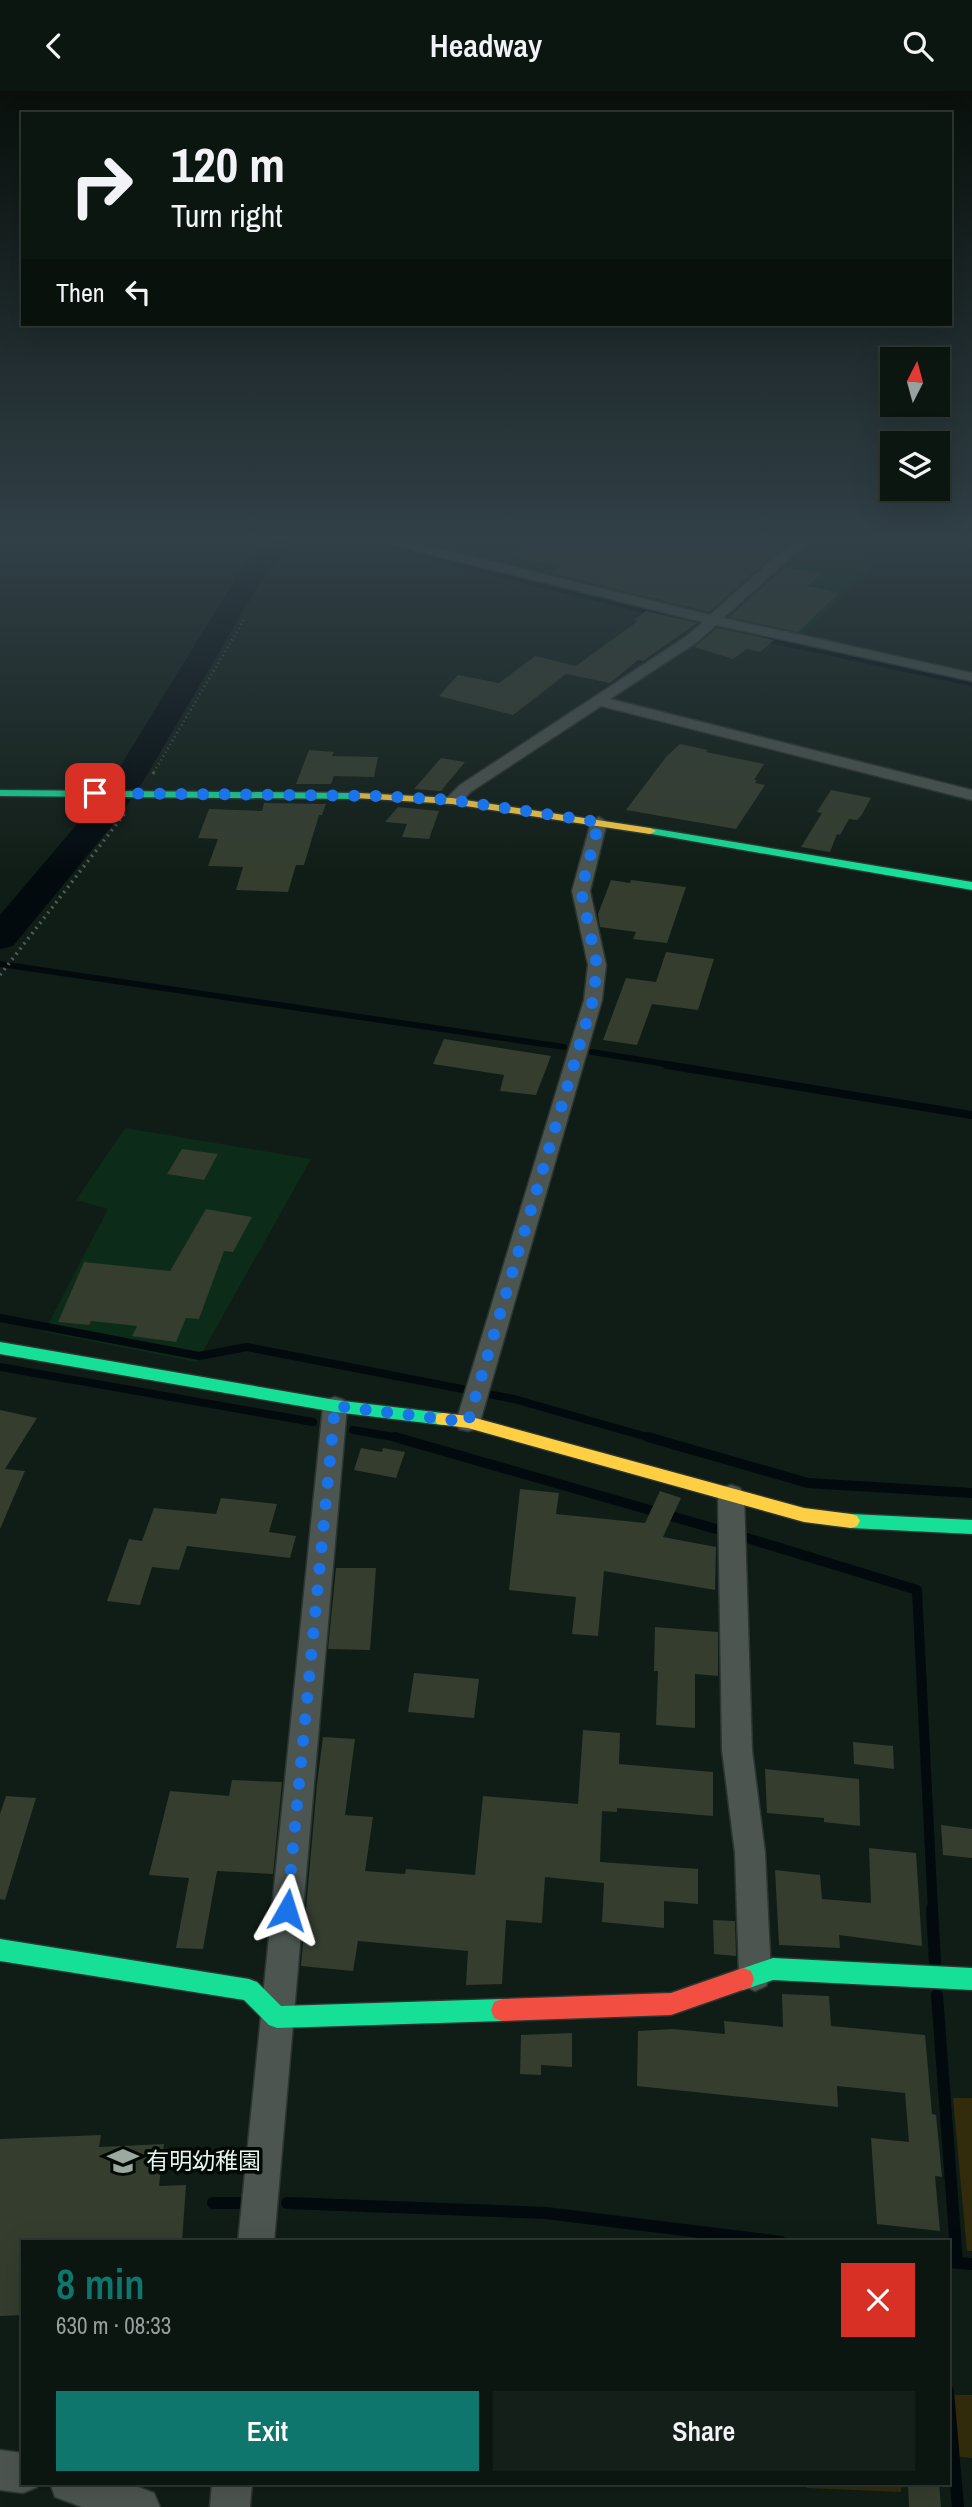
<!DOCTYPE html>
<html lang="en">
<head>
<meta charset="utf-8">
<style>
  body { margin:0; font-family:"Archivo Narrow","Noto Sans JP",sans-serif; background:#151f19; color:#f1f3f6; height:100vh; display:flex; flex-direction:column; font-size:26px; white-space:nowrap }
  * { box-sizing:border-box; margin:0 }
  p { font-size:23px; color:#9a9f9f }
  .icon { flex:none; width:38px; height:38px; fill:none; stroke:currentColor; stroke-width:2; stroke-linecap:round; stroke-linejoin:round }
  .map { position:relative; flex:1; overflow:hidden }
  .details { position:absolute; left:21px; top:2149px; width:929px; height:245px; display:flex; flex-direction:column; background:#0c1610; border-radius:0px; box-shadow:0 7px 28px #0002,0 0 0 2px #2c3530 }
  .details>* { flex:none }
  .hud { position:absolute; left:21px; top:21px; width:931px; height:214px; border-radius:0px; box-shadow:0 7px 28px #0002,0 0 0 2px #2c3530; background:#0c1610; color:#f1f3f6; overflow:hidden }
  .needle { width:46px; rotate:6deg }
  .buttons { position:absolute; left:880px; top:256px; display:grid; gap:14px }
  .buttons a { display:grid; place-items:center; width:70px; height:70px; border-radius:0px; background:#0c1610; box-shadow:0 7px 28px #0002,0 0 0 2px #2c3530; font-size:35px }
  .pin { position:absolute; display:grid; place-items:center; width:60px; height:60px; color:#fff; margin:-30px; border-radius:14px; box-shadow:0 4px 10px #0006 }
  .me { position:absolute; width:77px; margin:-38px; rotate:6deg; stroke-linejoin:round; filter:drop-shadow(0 0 5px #0008) }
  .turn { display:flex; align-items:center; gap:24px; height:147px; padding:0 35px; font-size:32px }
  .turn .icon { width:91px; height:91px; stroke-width:2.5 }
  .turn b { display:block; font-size:49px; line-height:60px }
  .then { display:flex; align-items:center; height:66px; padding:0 35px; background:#0003; gap:14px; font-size:26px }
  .round { display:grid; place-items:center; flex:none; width:74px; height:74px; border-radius:0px; background:#151f19 }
  .overview { display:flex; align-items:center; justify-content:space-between; height:119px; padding:0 35px }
  h1 { font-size:42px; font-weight:600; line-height:52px; color:#0f766e }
  .button { display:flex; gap:14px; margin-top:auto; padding:14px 35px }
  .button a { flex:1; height:80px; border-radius:0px; background:#0f766e; color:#fff; font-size:28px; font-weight:600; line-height:80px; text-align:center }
  .button a+a { background:#151f19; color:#f1f3f6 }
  header { display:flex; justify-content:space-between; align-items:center; height:91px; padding:0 35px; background:#0c1610; font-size:32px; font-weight:600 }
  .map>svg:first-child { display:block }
  .built { fill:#0c2b19 }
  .green { fill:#332c0c }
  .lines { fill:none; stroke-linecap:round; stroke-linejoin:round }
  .stream-far4 { stroke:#020a0e; stroke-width:4.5 }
  .stream-far3 { stroke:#020a0e; stroke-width:6 }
  .stream-far2 { stroke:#020a0e; stroke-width:8 }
  .stream-far1 { stroke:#020a0e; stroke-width:10 }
  .stream { stroke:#020a0e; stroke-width:12 }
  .river { fill:#020a0e; fill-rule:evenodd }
  .building { fill:#343d2e }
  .street-casing { stroke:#2c3531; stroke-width:3 }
  .fast-casing { stroke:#2c3531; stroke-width:3 }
  .slow-casing { stroke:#2c3531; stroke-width:3 }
  .jam-casing { stroke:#2c3531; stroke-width:3 }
  .path-far1 { stroke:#515b55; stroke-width:2.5; stroke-dasharray:1 3.5; stroke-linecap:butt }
  .path { stroke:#515b55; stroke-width:3.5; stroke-dasharray:2 4.5; stroke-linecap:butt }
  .street { fill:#4c554f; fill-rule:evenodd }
  .fast { fill:#16e098; fill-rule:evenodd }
  .slow { fill:#ffcf43; fill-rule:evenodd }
  .jam { fill:#f24e42; fill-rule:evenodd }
  .route { stroke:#1a73e8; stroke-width:12; stroke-dasharray:0 21.6 }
  .labels { text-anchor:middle; stroke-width:7; stroke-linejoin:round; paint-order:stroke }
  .near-poi-label { font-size:23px; fill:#e6f5eb; stroke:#030a05; text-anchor:start }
</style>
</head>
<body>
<header><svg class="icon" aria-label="back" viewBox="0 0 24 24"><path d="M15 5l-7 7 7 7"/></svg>Headway<svg class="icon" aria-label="search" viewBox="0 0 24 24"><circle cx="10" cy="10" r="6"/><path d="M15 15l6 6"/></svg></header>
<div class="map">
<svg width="972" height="2416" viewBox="0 0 972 2416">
  <rect width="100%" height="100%" fill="#101d16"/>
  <path class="built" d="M393 447H802L792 452 708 525Z
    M801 457 875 471 800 546 720 529Z
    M125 1037 311 1068 197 1271 44 1241 108 1118 76 1109Z"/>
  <path class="green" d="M953 2007H972V2160H967Z
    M949 2304H972V2367L949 2365Z
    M807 2392H901V2401L807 2397Z"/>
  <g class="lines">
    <path class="stream-far4" d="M352 447 665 525
      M762 548 972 593"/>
    <path class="stream-far3" d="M0 873 564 956
      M592 961 678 975"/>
    <path class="stream-far2" d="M667 974 972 1024
      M0 1227 199 1265 247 1256 514 1308 654 1348
      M0 1276 313 1331
      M353 1339 405 1348"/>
    <path class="stream-far1" d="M395 1346 716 1438
      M648 1346 808 1392 972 1402
      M747 1447 917 1499 933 1820"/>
    <path class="stream" d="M932 1818 935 1871
      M937 1904 957 2172
      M213 2112H239
      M287 2112 546 2122 781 2151
      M948 2171 972 2173
      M948 2300 958 2416"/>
    <path class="river" d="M271 447H298L265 483 144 689 119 726 13 855 0 858V824L95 712 113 687 241 479Z"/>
  </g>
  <path class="building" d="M536 447H792L709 521 552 482 562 475 511 465Z
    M785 476 821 483 807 495 839 502 798 541 729 526Z
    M646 520 697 532 643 570 638 569 610 592 566 583 513 624 439 605 458 584 499 592 535 565 576 575 638 530 634 529Z
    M717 537 774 549 760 561 747 558 733 568 694 556Z
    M680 653 708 659 706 661 764 673 754 689H757L755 692 765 694 736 738 626 719 666 666Z
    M309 659 334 661 332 665 378 666 374 686 334 685 331 693H296Z
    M441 667 465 671 441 700 414 698Z
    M831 699 871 707 861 725 857 729 849 728 840 744 837 743 830 761 801 756 822 722 817 721Z
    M264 712 326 713 322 724H319L304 774H296L288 801 236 799 243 776 208 775 218 748 198 747 209 718 262 720Z
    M398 716 439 720 429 748 402 746 407 733 385 731Z
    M611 789 630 792 631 789 686 796 667 852 633 848 636 841 600 836 598 823Z
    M666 861 714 868 698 919 652 913 637 954 603 949 626 887 656 891Z
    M444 948 457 950 551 965 536 1004 500 1000 504 984 433 973Z
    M182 1058 218 1063 204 1089 167 1083Z
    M206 1118 252 1126 233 1161 224 1160 199 1228 186 1227 176 1251 132 1245 137 1235 91 1230 89 1234 58 1231 84 1171 170 1180Z
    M0 1319 37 1327 5 1378 25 1380 0 1438Z
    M361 1357 382 1361 383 1357 405 1361 396 1387 354 1379Z
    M520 1398 559 1402 556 1423 645 1432 660 1400 681 1407 663 1446 716 1456 715 1499 604 1480 598 1545 572 1543 576 1506 509 1499Z
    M221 1407 277 1413 269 1441 296 1445 290 1467 187 1455 179 1479 152 1476 140 1514 107 1510 129 1448 142 1450 154 1417 216 1423Z
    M336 1477H376L370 1559 328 1558Z
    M655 1536 718 1541V1585L695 1583V1637L656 1634 658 1580H654Z
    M414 1582 479 1588 474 1627 408 1621Z
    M583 1639 620 1642 619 1673 713 1681V1725L617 1717V1721L602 1720 600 1771 698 1778V1813L664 1810V1837L602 1831 604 1792 545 1786 542 1832 506 1829 502 1893 466 1894 468 1860 358 1850 353 1880 301 1875 317 1693 323 1646 355 1648 345 1724 373 1726 365 1780 405 1783 406 1778 475 1784 483 1705 578 1713Z
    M853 1651 893 1655 894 1678 854 1673Z
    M765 1678 859 1688 860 1735 824 1731V1727L767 1722Z
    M232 1689 282 1691 273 1783 217 1780 203 1858 176 1857 189 1787 149 1784 170 1700 229 1705Z
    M6 1705 36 1707 5 1809 0 1808V1723Z
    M941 1734 972 1738V1767L943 1764Z
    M869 1757 916 1762 922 1855 839 1844 840 1857 779 1854 775 1779 820 1784 822 1808 871 1812Z
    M713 1829 735 1830 736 1865 714 1863Z
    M782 1903 829 1905 831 1935 925 1944 932 2023 936 2024 942 2086 935 2085 940 2140 877 2133 871 2047 909 2051 905 2002 837 1995 838 2016 637 1995 638 1940 673 1938 725 1943 724 1930 783 1936Z
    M572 1942V1976L541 1974V1984L520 1983 521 1944Z
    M101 2044 99 2056 164 2053 159 2095 186 2094 182 2151H23V2224L0 2225V2048Z
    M908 2392H939L941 2416H909Z"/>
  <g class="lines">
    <g class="street-casing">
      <path id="street" d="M376 447H397L710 524 794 449 813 447 723 527 972 582V590L716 534 697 551 610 608 972 699V709L601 615 472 700 458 713H446L444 710 460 694 687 545 703 531 378 450Z
        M599 726 607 731 590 800 606 874 602 909 480 1331 477 1338 468 1340 459 1338 456 1331 584 909 588 874 572 800 591 731Z
        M335 1306 344 1309 347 1315 274 2151H238L323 1315 326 1309Z
        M731 1394 740 1397 744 1404 752 1659 765 1762 771 1884 766 1895 755 1900 744 1895 739 1884 735 1762 722 1659 718 1404 722 1397Z
        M0 2359 23 2362V2392H38L37 2396 23 2402 0 2399Z
        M50 2392H128L154 2402 160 2416H82L55 2406Z
        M212 2392H252L250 2416H210Z"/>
    </g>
    <g class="fast-casing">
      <path id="fast" d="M0 699 359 702 364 705 359 708 0 705Z
        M650 737 972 791V799L646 742V738Z
        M0 1251 335 1309 443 1322 449 1323 451 1328 449 1333 443 1334 335 1321 0 1263Z
        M851 1423 972 1429V1443L851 1437 845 1435 842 1430 845 1425Z
        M0 1848 249 1888 257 1891 281 1915 502 1908 510 1911 513 1919 510 1927 502 1930 277 1937 269 1934 244 1909 0 1870Z
        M773 1867 972 1877V1899L773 1889 743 1899 735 1896 732 1888 735 1880Z"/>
    </g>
    <g class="slow-casing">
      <path id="slow" d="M359 702 452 707 650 737 656 740 650 743 452 713 355 707V703Z
        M443 1322 468 1325 804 1417 851 1423 857 1425 860 1430 857 1435 851 1437 804 1431 468 1337 437 1333 435 1328 437 1323Z"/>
    </g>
    <g class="jam-casing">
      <path id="jam" d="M743 1877 751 1880 754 1888 751 1896 671 1924 502 1930 494 1927 491 1919 494 1911 502 1908 671 1902Z"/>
    </g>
    <path class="path-far1" d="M154 681 245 527"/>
    <path class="path" d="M153 683 155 679
      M0 884 126 721"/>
    <use href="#street" class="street"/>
    <use href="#fast" class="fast"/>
    <use href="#slow" class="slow"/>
    <use href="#jam" class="jam"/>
  </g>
  <linearGradient id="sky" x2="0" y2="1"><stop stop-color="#09100c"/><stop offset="0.57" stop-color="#314047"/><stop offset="1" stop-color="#314047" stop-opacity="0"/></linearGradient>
  <rect width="972" height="785" fill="url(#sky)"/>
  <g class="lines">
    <path class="route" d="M95 702 381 705 452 709 599 731 581 800 597 874 593 909 468 1331 335 1315 287 1819"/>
  </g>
  <defs>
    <g id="school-bare" transform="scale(2.415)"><path d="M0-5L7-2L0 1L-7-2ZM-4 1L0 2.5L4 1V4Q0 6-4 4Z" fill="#9ba9a0" stroke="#030a05" stroke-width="2.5" paint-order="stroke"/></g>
  </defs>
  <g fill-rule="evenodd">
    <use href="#school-bare" x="123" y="2070"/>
  </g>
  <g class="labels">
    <g class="near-poi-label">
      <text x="146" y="2078">有明幼稚園</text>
    </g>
  </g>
</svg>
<div class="buttons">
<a><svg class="needle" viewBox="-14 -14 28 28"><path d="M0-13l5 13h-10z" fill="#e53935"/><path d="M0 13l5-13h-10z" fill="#9a9f9f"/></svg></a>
<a><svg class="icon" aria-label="layers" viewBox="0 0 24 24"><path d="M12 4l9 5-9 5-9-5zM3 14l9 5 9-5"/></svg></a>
</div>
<div class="pin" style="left:95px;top:702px;background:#d93025"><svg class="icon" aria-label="arrive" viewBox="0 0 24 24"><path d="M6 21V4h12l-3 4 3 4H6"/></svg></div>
<svg class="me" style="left:287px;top:1819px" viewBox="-20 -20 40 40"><path d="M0-17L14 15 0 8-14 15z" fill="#1a73e8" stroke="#fff" stroke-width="4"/></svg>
<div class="hud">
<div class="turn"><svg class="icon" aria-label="right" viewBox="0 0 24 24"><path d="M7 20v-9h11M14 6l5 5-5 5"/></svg><div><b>120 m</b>Turn right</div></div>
<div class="then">Then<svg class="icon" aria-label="left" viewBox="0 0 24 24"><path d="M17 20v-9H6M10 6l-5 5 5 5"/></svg></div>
</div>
<section class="details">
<div class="overview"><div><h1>8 min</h1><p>630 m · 08:33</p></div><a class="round" style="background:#d93025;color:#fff"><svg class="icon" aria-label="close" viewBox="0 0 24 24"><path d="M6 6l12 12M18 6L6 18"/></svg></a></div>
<div class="button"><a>Exit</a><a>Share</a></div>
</section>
</div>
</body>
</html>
